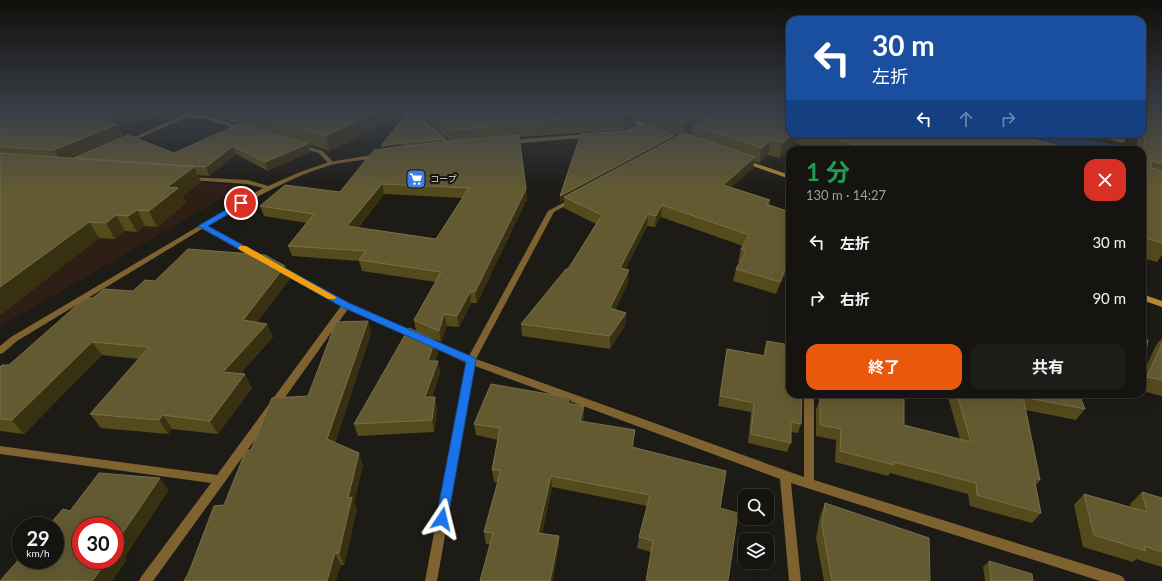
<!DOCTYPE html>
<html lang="ja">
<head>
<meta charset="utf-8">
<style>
  body { margin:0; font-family:Lato,"Noto Sans JP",sans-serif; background:#1f1d19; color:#f1f3f6; height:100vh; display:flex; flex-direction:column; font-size:15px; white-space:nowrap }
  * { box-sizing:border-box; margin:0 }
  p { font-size:13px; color:#9e9e9f }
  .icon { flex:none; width:22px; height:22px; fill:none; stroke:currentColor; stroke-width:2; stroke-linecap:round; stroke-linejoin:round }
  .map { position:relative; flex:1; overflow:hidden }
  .drawer { position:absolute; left:786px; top:146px; width:360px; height:252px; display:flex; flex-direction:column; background:#161410; border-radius:12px; box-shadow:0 4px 16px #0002,0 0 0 1px #353330 }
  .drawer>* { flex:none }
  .banner { position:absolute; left:786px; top:16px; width:360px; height:122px; border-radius:12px; box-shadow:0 4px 16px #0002,0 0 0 1px #353330; background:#1a4fa0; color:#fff; overflow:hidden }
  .controls { position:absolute; left:738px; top:489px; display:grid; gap:8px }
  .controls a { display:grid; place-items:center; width:36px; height:36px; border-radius:8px; background:#161410; box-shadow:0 4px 16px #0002,0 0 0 1px #353330; font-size:20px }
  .speed { position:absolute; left:12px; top:517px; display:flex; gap:8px; font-size:20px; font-weight:700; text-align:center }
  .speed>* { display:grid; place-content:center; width:52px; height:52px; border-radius:50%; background:#161410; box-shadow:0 4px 16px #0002,0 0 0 1px #353330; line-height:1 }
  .speed small { font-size:10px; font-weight:400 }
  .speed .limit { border:6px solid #d22; background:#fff; color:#111 }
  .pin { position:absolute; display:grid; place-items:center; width:34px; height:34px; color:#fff; margin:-17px; border:2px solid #fff; border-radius:50%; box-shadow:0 1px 4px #0007 }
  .me { position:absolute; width:44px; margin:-22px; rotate:10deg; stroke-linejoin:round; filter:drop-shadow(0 0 3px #0008) }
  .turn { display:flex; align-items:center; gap:14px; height:84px; padding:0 20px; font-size:18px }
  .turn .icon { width:52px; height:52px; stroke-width:2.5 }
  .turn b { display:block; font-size:28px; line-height:34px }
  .lanes { display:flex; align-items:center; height:38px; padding:0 20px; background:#0003; justify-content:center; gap:20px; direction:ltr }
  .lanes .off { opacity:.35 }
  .round { display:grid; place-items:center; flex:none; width:42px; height:42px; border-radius:12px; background:#1f1d19 }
  .summary { display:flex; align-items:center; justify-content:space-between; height:68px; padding:0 20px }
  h1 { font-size:24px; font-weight:700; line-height:30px; color:#1e9e55 }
  .action { display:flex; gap:8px; margin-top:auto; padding:8px 20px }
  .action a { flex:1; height:46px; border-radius:12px; background:#ea580c; color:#fff; font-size:16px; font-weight:700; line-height:46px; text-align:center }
  .action a+a { background:#1f1d19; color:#f1f3f6 }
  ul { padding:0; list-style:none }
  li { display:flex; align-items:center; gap:12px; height:56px; padding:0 20px }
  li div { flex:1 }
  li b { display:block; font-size:15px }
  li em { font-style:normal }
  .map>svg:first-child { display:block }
  .education { fill:#2f1e16 }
  .water { fill:#133d79 }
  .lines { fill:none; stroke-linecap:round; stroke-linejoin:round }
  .lane { fill:#7e622f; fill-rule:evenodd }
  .street { fill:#7e622f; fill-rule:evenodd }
  .secondary { fill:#b88b32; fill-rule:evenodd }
  .wall { fill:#544a1c; fill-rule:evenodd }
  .shaded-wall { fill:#373011 }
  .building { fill:#635a31; stroke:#77704c; fill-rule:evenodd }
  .route { fill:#1a73e8; stroke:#114b97 }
  .slow { fill:#f59e0b }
  .labels { text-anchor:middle; stroke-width:4; stroke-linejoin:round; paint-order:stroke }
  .far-poi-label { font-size:9px; fill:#e3e3df; stroke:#13120d; text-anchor:start }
</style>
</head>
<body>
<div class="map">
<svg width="1162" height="581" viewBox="0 0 1162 581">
  <rect width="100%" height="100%" fill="#1d1b16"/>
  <path class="education" d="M0 168 236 185 233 192 11 320 0 328Z"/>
  <path class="water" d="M995 134H1059L1141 150H1062Z"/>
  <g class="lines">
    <path class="lane" d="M169 110H177L194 115H206L247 129 242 130 206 119 192 118Z
      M398 110C417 109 442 134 454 147L449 148 418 120Z
      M299 144 323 151 334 163 331 165 329 164 319 153 297 147V145Z"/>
    <path class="street" d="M188 113 191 115 190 116 128 143 123 142Z
      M590 134 592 135V137L510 144 507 142 510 140Z
      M1088 134H1099L1119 139 1120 134H1126L1125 141 1122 143Z
      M377 154 380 156 379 157C363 161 346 161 331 165 286 178 247 203 207 226L266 257 267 259 266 261H260L202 229 17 341 3 353 0 354V346L11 337 263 188 247 184 190 180 188 179V177L248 180 268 186 300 172 329 162Z
      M574 197 577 199 576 200 554 212 476 359 804 477V394H814V480L1119 575 1123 577 1125 581H1100L791 483 801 581H789L780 479 475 366 437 581H425L466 363 424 343 423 341 424 339H430L469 356 548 211Z
      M275 266H281L349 303 419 334 420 336 419 338H413L348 309 224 483 153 581H139L141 577 211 483 0 454V446L217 475 341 306 275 270 274 268Z"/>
    <path class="secondary" d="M626 117 653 127 654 128 649 129 624 120V118Z
      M743 159 790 175V179L741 162 740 161Z
      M1142 294 1162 301V307L1142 300Z"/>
  </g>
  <path class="wall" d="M0 110H168V111L118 128 123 137 174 153 239 124 207 114 195 110H402L403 114 330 151 308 144 310 152 268 171 236 154 209 176 197 175 201 182 182 196 186 203 157 227 145 226 137 232 125 231 115 239 99 238 0 315Z
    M413 110H790V134H1011L1074 150H818L796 143 779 158 768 155 759 163 754 161 753 168 731 187 770 200 769 205 790 212V263L776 294 733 281 736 269 740 262 738 261 741 249 743 246 661 217 655 227 647 226 625 270 628 283 615 310 626 313 625 326 610 349 522 336 521 324 568 269 596 224 564 208V200L560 202V196L675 135V138L679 135 636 120V126L624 130 519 137 527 199 477 303H471L459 327 447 326 441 342 416 331 414 320 436 282 362 271 359 261 292 256 288 246 307 223 264 216 260 206 340 192 382 149 381 146 408 112 443 139V142L450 141 430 122 414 112ZM692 131 691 135 687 134ZM384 194 462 198 436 239 358 228Z
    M1142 110H1162V255L1157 262 1142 258V150H1136L1138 134H1142Z
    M285 266 290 279 257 322 273 337 240 374 252 388 218 434 172 429 168 434 101 428 90 414 139 359 102 355 24 434 0 431V367L9 365 93 298 133 291 155 281Z
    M368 321 371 333 335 443 363 465 354 503 357 509 344 565H341L224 505 251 450 308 396Z
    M1162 338V396L1142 391V376L1156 345Z
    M767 341 801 424 798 433 791 432V443L787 452 748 443 751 412 718 406 727 349 764 355V350Z
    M438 352 435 361H438L440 373 432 397H435L437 409 434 432 358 436 354 424Z
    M947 394H1079L1085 409 1076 420 1026 410 1040 480 1036 485 1041 513 1032 523 970 506 968 494 890 473 888 476 835 462 836 440 816 436V409L820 398 904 425 960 439Z
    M571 398V404L584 418 583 421 634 442 633 447 726 471 651 552 637 548 639 537 647 506 552 487 542 533 559 536V547L486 544 484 532 498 482H494L492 470 498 440 476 435 474 424Z
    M1142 492 1162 498V567L1136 559 1133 562 1083 547 1074 505 1084 494 1131 507 1130 504Z
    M825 503 930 581H824L816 538 820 516Z
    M989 561 1033 581H985L983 567Z"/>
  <path class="shaded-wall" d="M124 110H168V111L118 128 124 139 63 165 54 150 100 118Z
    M381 110H402L403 114 330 151 326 136Z
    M709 110H736L693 125 692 131 682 136 684 122Z
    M636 112V126L624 130V115Z
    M793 134H798L796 143 779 158 783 143Z
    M675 135 674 140 564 197V200L560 202V196Z
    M771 140 768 155 759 163 762 148Z
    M401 143 402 149 382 152 381 146Z
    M308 144 310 152 268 171 265 162Z
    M233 146 236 154 209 176 206 167Z
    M755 157 753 168 721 196 723 185Z
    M194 167 201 182 182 196 186 203 157 227 149 211 167 187Z
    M382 184 384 194 350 237 347 226Z
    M526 189 527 199 477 303 475 292Z
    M662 205 661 217 655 227 656 216Z
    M137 210 145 226 137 232 128 216Z
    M648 214 647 226 619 281 620 268Z
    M116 215 125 231 115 239 106 223Z
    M89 222 99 238 0 315V287Z
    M790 258V263L776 294 780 282Z
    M285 266 290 279 249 333 243 320Z
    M629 270 628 283 610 321V308Z
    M470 292 471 303 459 327 457 316Z
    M626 313 625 326 610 349V336Z
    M444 314 447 326 441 342 439 331Z
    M368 321 371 333 332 452 327 439Z
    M267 324 273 337 230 385 223 372Z
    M435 340 438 352 431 373 428 361Z
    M92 342 102 355 24 434 12 420Z
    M438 361 440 373 428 409 425 397Z
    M245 374 252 388 218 434 210 421Z
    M435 397 437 409 434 432 432 420Z
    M571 398V410L567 403Z
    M584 406V418L580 433V421Z
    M163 415 172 429 168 434 159 420Z
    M635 430 634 442 631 458 632 447Z
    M359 453 363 465 354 503 357 509 344 565 339 553 348 498Z
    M551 476 552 487 539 544 538 533Z
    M160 478 169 490 125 557 127 560 112 581H92L108 560H115V544Z
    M559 536V547L553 581H550Z
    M335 553 341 565 336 581H327Z"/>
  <path class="building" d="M0 110H124L100 118 116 125 54 150 0 147Z
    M234 110H381L326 136Z
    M429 110H631L636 112 624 115 518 122V124L451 130Z
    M649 110H709L684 122Z
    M724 110H790V134H793L783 143 771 140 762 148 693 125Z
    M1148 110H1150V111L1162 114V164L1152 161 1150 163 1152 168 1162 171V243L1142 237V164Z
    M408 112 416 116 443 139 401 143 381 146Z
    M239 124 308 144 265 162 233 146 206 167 74 158 128 135 174 153Z
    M645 124 675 135 560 196 581 134 625 131Z
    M684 133 755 157 723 185 770 200 766 204 790 212V258L780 282 736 269 746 251 741 249 749 235 662 205 656 216 648 214 620 268 629 270 610 308 626 313 610 336 521 324 566 269H568L602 215 564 197Z
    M817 134H1011L1074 150H865L861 149 863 147Z
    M519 135 526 189 475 292H470L457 316 444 314 439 331 414 320 441 272 359 260 366 251 288 246 314 214 260 206 285 185 340 192 374 150 450 141ZM382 184 469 188 436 239 347 226Z
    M0 153 194 167 167 187 178 188 149 211 137 210 128 216 116 215 106 223 89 222 0 287Z
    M188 249 265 255 285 266 243 320 267 324 223 372 245 374 210 421 163 415 159 420 90 414 149 347 92 342 12 420 0 419V367L2 365H9L85 298H93L104 289 133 291 145 280 155 281Z
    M368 321 327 439 359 453 348 498 352 497 339 553H335L327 581H184L189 572 214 506 224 505 246 450H251L272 398 308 396 336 322Z
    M409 328 435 340 428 361H438L425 397H435L432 420 354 424Z
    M1142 338 1148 340 1142 372Z
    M767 341 790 345V394H802L801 424 791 422V443L751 434 754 403 720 396 727 349 765 356Z
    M1162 343V380L1147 377Z
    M491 384 571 398 567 403 584 406 580 421 635 430 632 447 726 471 720 508 738 513 728 581H646L653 541 639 537 650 495 551 476 538 533 559 536 550 581H480L493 533 484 532 501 470H492L500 428 474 424Z
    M822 394H904V425L971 442 957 394H1079L1085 409 1023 397 1040 480 1034 478 1041 513 977 495 976 483 894 462V465L840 451 841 429 820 425V398Z
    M99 473 160 478 115 544V526H81V560H108L92 581H0L21 557V560H55V526H48L63 509 70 511Z
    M1142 492 1162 498V552L1144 546 1146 551 1094 535 1084 494 1147 512Z
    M825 503 929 538 930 581H832L822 525Z
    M989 561 1032 574 1033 581H991Z"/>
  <linearGradient id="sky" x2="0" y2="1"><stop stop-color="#100f0c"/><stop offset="0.58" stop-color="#3a3f47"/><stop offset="1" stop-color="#3a3f47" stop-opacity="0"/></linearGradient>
  <rect width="1162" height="191" fill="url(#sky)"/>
  <path class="route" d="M241 201 244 202V205L208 226 349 303 475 358 476 360 447 523 442 525 438 523 436 519 466 362 342 307 198 226Z"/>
  <path class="slow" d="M240 246H246L336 297 335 299H328L240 250 238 248Z"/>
  <defs>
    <g id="supermarket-square" transform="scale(1)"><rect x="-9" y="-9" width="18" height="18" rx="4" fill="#3f7fe0" stroke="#13120d"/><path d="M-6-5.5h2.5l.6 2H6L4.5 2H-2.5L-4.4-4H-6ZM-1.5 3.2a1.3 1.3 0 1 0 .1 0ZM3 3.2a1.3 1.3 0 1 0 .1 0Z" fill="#fff"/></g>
  </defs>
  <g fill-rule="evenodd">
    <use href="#supermarket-square" x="416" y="179"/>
  </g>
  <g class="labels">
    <g class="far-poi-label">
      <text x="430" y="182">コープ</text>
    </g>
  </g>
</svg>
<div class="controls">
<a><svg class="icon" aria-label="search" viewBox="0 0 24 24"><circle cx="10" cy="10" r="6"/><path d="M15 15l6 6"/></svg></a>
<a><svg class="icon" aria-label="layers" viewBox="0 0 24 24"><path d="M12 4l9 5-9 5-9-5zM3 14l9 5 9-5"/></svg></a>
</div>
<div class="speed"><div>29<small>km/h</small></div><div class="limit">30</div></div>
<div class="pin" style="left:241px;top:203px;background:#d93025"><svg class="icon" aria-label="arrive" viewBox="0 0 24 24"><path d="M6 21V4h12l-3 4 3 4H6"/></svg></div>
<svg class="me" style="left:442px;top:519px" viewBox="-20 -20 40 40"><path d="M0-17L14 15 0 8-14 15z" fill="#1a73e8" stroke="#fff" stroke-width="4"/></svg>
<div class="banner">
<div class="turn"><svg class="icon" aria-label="left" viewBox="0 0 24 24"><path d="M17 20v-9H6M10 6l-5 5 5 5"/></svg><div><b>30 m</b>左折</div></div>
<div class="lanes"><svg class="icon" aria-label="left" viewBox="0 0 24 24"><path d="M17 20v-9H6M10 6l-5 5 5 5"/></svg><svg class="icon off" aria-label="ahead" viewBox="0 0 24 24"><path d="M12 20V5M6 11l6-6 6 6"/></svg><svg class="icon off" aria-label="right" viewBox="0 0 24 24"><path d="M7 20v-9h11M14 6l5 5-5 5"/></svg></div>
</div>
<section class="drawer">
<div class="summary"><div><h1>1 分</h1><p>130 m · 14:27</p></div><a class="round" style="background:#d93025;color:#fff"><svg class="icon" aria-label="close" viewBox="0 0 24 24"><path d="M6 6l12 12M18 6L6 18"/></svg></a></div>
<ul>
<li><svg class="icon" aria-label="left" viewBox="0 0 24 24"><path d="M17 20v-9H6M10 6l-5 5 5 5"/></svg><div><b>左折</b></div><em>30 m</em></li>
<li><svg class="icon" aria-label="right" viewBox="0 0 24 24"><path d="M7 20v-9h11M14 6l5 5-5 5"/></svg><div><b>右折</b></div><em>90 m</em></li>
</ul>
<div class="action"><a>終了</a><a>共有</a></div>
</section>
</div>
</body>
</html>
